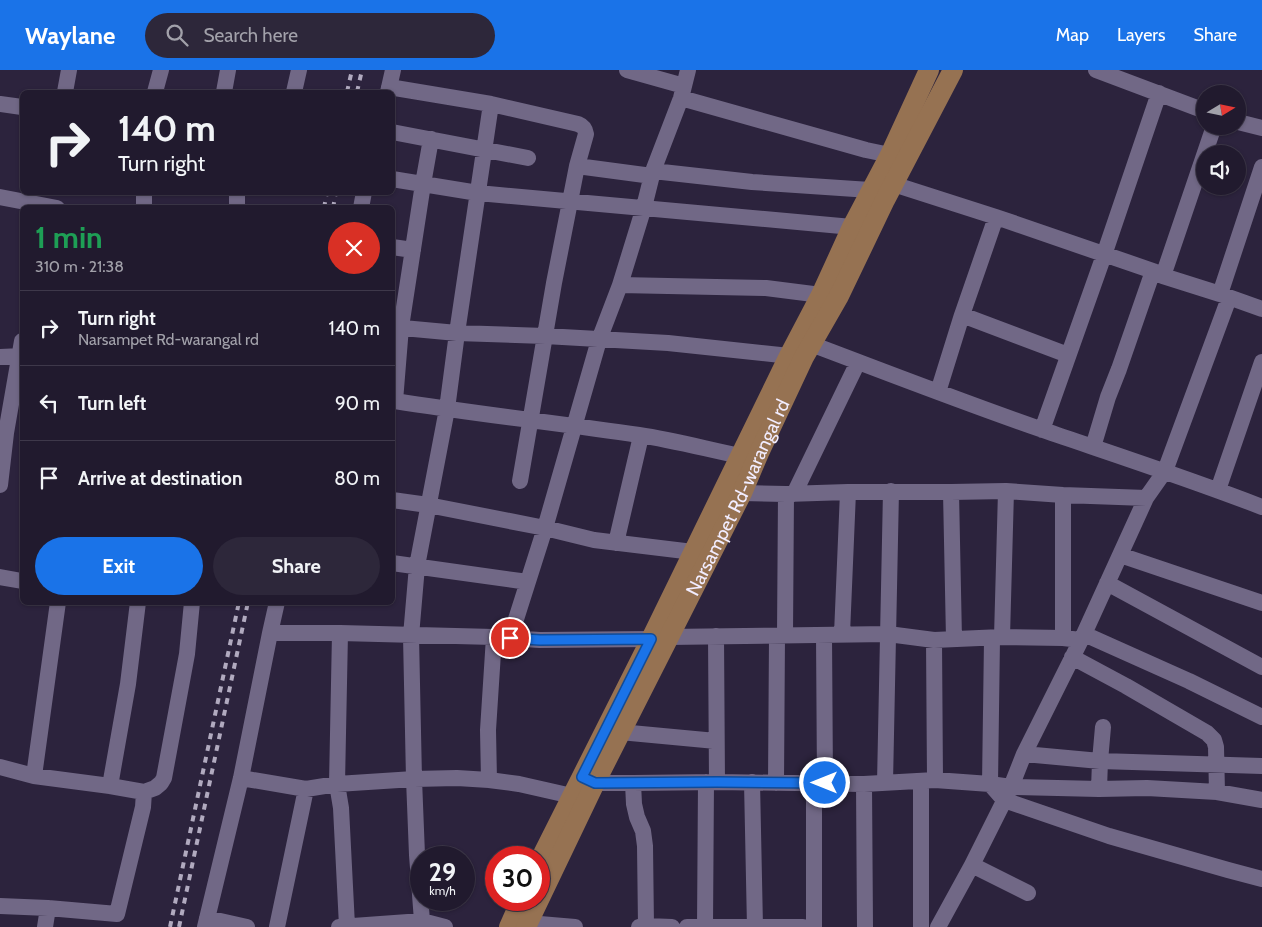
<!DOCTYPE html>
<html lang="en">
<head>
<meta charset="utf-8">
<style>
  body { margin:0; font-family:Cabin,sans-serif; background:#2d273a; color:#f1f3f6; height:100vh; display:flex; flex-direction:column; font-size:19px; white-space:nowrap }
  * { box-sizing:border-box; margin:0 }
  p { font-size:16px; color:#a2a1aa }
  .icon { flex:none; width:28px; height:28px; fill:none; stroke:currentColor; stroke-width:2; stroke-linecap:round; stroke-linejoin:round }
  .map { position:relative; flex:1; overflow:hidden }
  .details { position:absolute; left:20px; top:135px; width:375px; height:400px; display:flex; flex-direction:column; background:#211a2e; border-radius:8px; box-shadow:0 1px 4px #0004,0 0 0 1px #3e384a }
  .details>* { flex:none }
  .banner { position:absolute; left:20px; top:20px; width:375px; height:105px; border-radius:8px; box-shadow:0 1px 4px #0004,0 0 0 1px #3e384a; background:#211a2e; color:#f1f3f6; overflow:hidden }
  .needle { width:32px; rotate:80deg }
  .fabs { position:absolute; left:1196px; top:15px; display:grid; gap:10px }
  .fabs a { display:grid; place-items:center; width:50px; height:50px; border-radius:50%; background:#211a2e; box-shadow:0 1px 4px #0004,0 0 0 1px #3e384a; font-size:25px }
  .speed { position:absolute; left:410px; top:776px; display:flex; gap:10px; font-size:25px; font-weight:700; text-align:center }
  .speed>* { display:grid; place-content:center; width:65px; height:65px; border-radius:50%; background:#211a2e; box-shadow:0 1px 4px #0004,0 0 0 1px #3e384a; line-height:1 }
  .speed small { font-size:12px; font-weight:400 }
  .speed .limit { border:8px solid #d22; background:#fff; color:#111 }
  .pin { position:absolute; display:grid; place-items:center; width:42px; height:42px; color:#fff; margin:-21px; border:2px solid #fff; border-radius:50%; box-shadow:0 1px 5px #0007 }
  .me { position:absolute; width:55px; margin:-28px; rotate:270deg; stroke-linejoin:round; filter:drop-shadow(0 0 4px #0008) }
  .turn { display:flex; align-items:center; gap:18px; height:105px; padding:0 15px; font-size:22px }
  .turn .icon { width:65px; height:65px; stroke-width:2.5 }
  .turn b { display:block; font-size:35px; line-height:42px }
  .round { display:grid; place-items:center; flex:none; width:52px; height:52px; border-radius:26px; background:#2d273a }
  .headline { display:flex; align-items:center; justify-content:space-between; height:85px; padding:0 15px }
  h1 { font-size:30px; font-weight:700; line-height:38px; color:#1e9e55 }
  .action { display:flex; gap:10px; margin-top:auto; padding:10px 15px }
  .action a { flex:1; height:58px; border-radius:30px; background:#1a73e8; color:#fff; font-size:20px; font-weight:700; line-height:58px; text-align:center }
  .action a+a { background:#2d273a; color:#f1f3f6 }
  ul { padding:0; list-style:none }
  li { display:flex; align-items:center; gap:15px; height:75px; padding:0 15px; border-top:1px solid #3e384a }
  li div { flex:1 }
  li b { display:block; font-size:19px }
  li em { font-style:normal }
  header { display:flex; align-items:center; gap:30px; box-sizing:border-box; height:70px; padding:0 25px; background:#1a73e8; color:#fff }
  header strong { font-size:24px }
  nav { display:flex; gap:28px; margin-inline-start:auto; font-size:18px }
  .search { width:350px; height:45px; background:#2d273a; display:flex; align-items:center; gap:12px; box-sizing:border-box; padding:0 18px; border-radius:28px; color:#a2a1aa; font-size:19px }
  .map>svg:first-child { display:block }
  .lines { fill:none; stroke-linecap:round; stroke-linejoin:round }
  .minor { stroke:#716886; stroke-width:16 }
  .major { stroke:#967252; stroke-width:20 }
  .rail { stroke:#b1aabf; stroke-width:4; stroke-dasharray:6 6; stroke-linecap:butt }
  .route-casing { stroke:#114b97; stroke-width:12 }
  .route { stroke:#1a73e8; stroke-width:9 }
  .labels { text-anchor:middle; stroke-width:5; stroke-linejoin:round; paint-order:stroke }
  .street-label { font-size:19px; fill:#f2edff; stroke:#2c233d }
</style>
</head>
<body>
<header>
<strong>Waylane</strong>
<div class="search"><svg class="icon" aria-label="search" viewBox="0 0 24 24"><circle cx="10" cy="10" r="6"/><path d="M15 15l6 6"/></svg>Search here</div>
<nav><a>Map</a><a>Layers</a><a>Share</a></nav>
</header>
<div class="map">
<svg width="1262" height="857" viewBox="0 0 1262 857">
  <rect width="100%" height="100%" fill="#2c233d"/>
  <g class="lines">
    <path class="minor" d="M627 0 684 16
      M1096 0 1205 41
      M389 17 491 34 578 54C583 56 585 58 586 64L577 96 554 213 520 411
      M65 22 69 0
      M155 22 161 0
      M224 22 228 0
      M294 22 299 0
      M388 22 393 0
      M681 28 866 80 890 85
      M0 34 22 37
      M1238 52 1262 58
      M392 62 528 88
      M431 69 423 114 401 257 395 331C476 344 558 353 639 365 673 370 706 379 740 386
      M577 96 652 106
      M653 101 752 112 870 120
      M392 109 478 123 852 157
      M893 114 996 147 1153 201 1163 206 1220 224 1262 239
      M0 127 57 138
      M144 138V122
      M237 138V122
      M361 138 364 122
      M392 177 413 180
      M1163 206 1214 56
      M620 215 766 218 821 225
      M1220 224 1262 97
      M962 245 1068 285
      M392 257 457 263 545 266 668 273 799 287
      M811 274C888 303 965 333 1043 360 1116 385 1190 409 1262 437
      M0 287 22 286
      M938 322 962 245 996 147
      M1042 360 1104 185 1159 23
      M1093 377 1108 327 1119 299 1153 201
      M0 415 6 363 22 271
      M1218 420 1262 292
      M951 422 954 569
      M742 423 786 424 848 422H951L1006 421 1063 425 1146 428
      M794 424 858 292
      M392 430 428 435 545 458 594 470 693 482
      M616 473 641 366
      M1120 485 1262 533
      M392 493 528 512
      M0 507 22 511
      M1107 513 1262 597
      M270 563H340L494 567 540 570 651 569
      M340 563 337 714 341 738 347 856
      M842 564 848 422
      M1084 564 1189 611 1262 647
      M785 565 786 424
      M824 565 825 713
      M716 566 717 712
      M494 567 488 660 489 710 519 714 572 726
      M668 567 888 564 934 570 1002 567 1063 568 1081 570
      M1002 567 1006 421
      M510 568 545 458 599 270 620 215 644 137 653 101 681 28 688 0
      M1063 568V425
      M992 569 990 714 1004 730 1109 766 1228 800 1262 809
      M934 570 935 710
      M1072 587 1126 616 1207 663 1214 670 1216 677 1217 722
      M620 662 716 671
      M1024 684 1100 691 1262 696
      M0 697 34 706 110 716 144 722 155 718 161 713 164 708 187 584 192 532
      M34 706 58 532
      M241 708 306 719 337 714 414 709 457 708 489 710
      M587 709 595 713H633L717 712 864 714 935 710 990 714 1011 717 1099 719 1147 718 1217 722 1262 730
      M921 711V857
      M752 712 755 857
      M633 713 634 734 637 747 643 761 645 776 646 856
      M776 713 777 566
      M885 713 891 421
      M864 714 865 857
      M110 716 128 614 138 532
      M1099 719 1100 691 1103 657
      M972 795 1028 823
      M0 836 48 838 117 844 143 737 144 722
      M207 848 247 857
      M422 851 417 785 414 709 411 566 417 496 447 339 457 263 491 34
      M528 853 575 857
      M705 856 706 712
      M45 857 48 838
      M205 857 241 708 270 563 277 532
      M277 857 306 719
      M339 857 422 851 445 857
      M639 857 646 856 672 857
      M687 857H803
      M814 857V714
      M938 857 972 795 1011 717 1024 684 1084 564 1146 428 1165 401 1229 228"/>
    <g class="major">
      <path d="M539 792 651 569 789 286 821 225 852 157 890 85 929 0"/>
      <path d="M509 857 521 830"/>
      <path id="s1" d="M526 857 595 713 742 423 759 383 804 287 839 226 885 130 953 0"/>
    </g>
    <path class="rail" d="M347 22 352 0
      M357 22 362 0
      M324 138 327 122
      M333 138 336 122
      M170 857 239 532
      M179 857 248 532"/>
  </g>
  <g class="lines">
    <g class="route-casing">
      <path id="route" d="M510 568 540 570 651 569 582 707 595 713 717 712 825 713"/>
    </g>
    <use href="#route" class="route"/>
  </g>
  <g class="labels">
    <g class="street-label">
      <text dy="7" stroke="none"><textPath href="#s1" startOffset="479">Narsampet Rd-warangal rd</textPath></text>
    </g>
  </g>
</svg>
<div class="fabs">
<a><svg class="needle" viewBox="-14 -14 28 28"><path d="M0-13l5 13h-10z" fill="#e53935"/><path d="M0 13l5-13h-10z" fill="#a2a1aa"/></svg></a>
<a><svg class="icon" aria-label="sound" viewBox="0 0 24 24"><path d="M4 9h4l5-4v14l-5-4H4zM17 9q2 3 0 6"/></svg></a>
</div>
<div class="speed"><div>29<small>km/h</small></div><div class="limit">30</div></div>
<div class="pin" style="left:510px;top:568px;background:#d93025"><svg class="icon" aria-label="arrive" viewBox="0 0 24 24"><path d="M6 21V4h12l-3 4 3 4H6"/></svg></div>
<svg class="me" style="left:825px;top:713px" viewBox="-20 -20 40 40"><circle r="17" fill="#1a73e8" stroke="#fff" stroke-width="3"/><path d="M0-11L8 9 0 5-8 9z" fill="#fff"/></svg>
<div class="banner">
<div class="turn"><svg class="icon" aria-label="right" viewBox="0 0 24 24"><path d="M7 20v-9h11M14 6l5 5-5 5"/></svg><div><b>140 m</b>Turn right</div></div>
</div>
<section class="details">
<div class="headline"><div><h1>1 min</h1><p>310 m · 21:38</p></div><a class="round" style="background:#d93025;color:#fff"><svg class="icon" aria-label="close" viewBox="0 0 24 24"><path d="M6 6l12 12M18 6L6 18"/></svg></a></div>
<ul>
<li><svg class="icon" aria-label="right" viewBox="0 0 24 24"><path d="M7 20v-9h11M14 6l5 5-5 5"/></svg><div><b>Turn right</b><p>Narsampet Rd-warangal rd</p></div><em>140 m</em></li>
<li><svg class="icon" aria-label="left" viewBox="0 0 24 24"><path d="M17 20v-9H6M10 6l-5 5 5 5"/></svg><div><b>Turn left</b></div><em>90 m</em></li>
<li><svg class="icon" aria-label="arrive" viewBox="0 0 24 24"><path d="M6 21V4h12l-3 4 3 4H6"/></svg><div><b>Arrive at destination</b></div><em>80 m</em></li>
</ul>
<div class="action"><a>Exit</a><a>Share</a></div>
</section>
</div>
</body>
</html>
